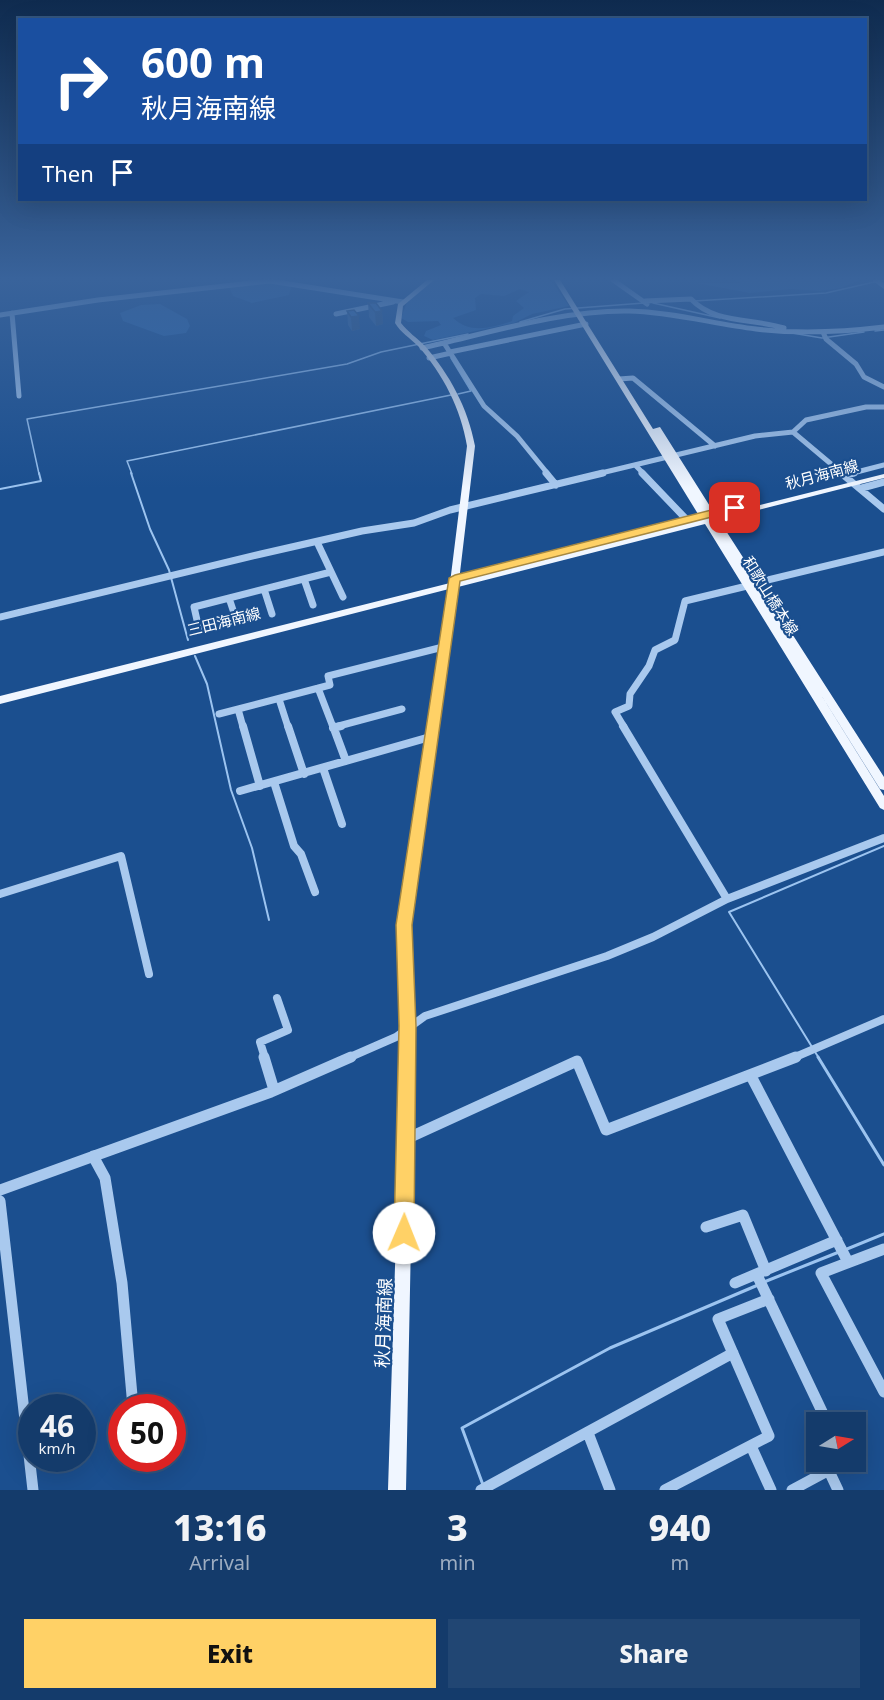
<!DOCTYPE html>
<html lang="en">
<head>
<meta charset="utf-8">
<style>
  body { margin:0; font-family:"Noto Sans","Noto Sans JP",sans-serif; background:#214673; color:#f1f3f6; height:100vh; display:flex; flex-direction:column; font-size:22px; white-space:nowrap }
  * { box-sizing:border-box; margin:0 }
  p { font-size:20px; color:#9dadc1 }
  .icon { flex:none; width:33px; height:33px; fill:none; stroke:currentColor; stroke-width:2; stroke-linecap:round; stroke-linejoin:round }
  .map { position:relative; height:1490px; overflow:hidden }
  .side { display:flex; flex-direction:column; background:#143b6b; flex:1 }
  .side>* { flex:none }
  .top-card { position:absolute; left:18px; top:18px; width:849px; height:183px; border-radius:0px; box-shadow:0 6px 24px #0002,0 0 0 2px #33557e; background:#1a4fa0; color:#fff; overflow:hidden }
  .needle { width:39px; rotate:79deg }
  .fabs { position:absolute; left:806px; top:1412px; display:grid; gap:12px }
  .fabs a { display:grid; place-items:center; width:60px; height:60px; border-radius:0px; background:#143b6b; box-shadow:0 6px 24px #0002,0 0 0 2px #33557e; font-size:30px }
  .speed { position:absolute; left:18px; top:1394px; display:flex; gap:12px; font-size:30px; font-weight:700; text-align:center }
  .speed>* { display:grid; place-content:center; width:78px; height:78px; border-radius:50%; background:#143b6b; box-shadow:0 6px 24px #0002,0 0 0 2px #33557e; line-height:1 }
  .speed small { font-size:15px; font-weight:400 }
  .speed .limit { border:9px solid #d22; background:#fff; color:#111 }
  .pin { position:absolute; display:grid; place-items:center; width:51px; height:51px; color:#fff; margin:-26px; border-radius:12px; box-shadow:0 3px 9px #0006 }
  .me { position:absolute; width:66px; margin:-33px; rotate:1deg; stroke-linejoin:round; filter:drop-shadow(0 0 4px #0008) }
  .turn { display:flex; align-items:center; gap:21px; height:126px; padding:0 24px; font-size:27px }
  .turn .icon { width:78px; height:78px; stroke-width:2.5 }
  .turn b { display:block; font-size:42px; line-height:51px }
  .then { display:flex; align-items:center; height:57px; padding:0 24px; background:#0003; gap:12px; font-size:22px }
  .eta { display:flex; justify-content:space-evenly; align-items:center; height:102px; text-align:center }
  .eta b { font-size:36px; font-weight:800; line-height:42px }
  .cta { display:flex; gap:12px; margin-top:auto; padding:12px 24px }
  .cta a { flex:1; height:69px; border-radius:0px; background:#ffd166; color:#111; font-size:24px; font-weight:800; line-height:69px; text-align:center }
  .cta a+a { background:#214673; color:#f1f3f6 }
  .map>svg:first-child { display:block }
  .green { fill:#2e69ad; fill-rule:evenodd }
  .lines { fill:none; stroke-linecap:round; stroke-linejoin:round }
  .stream-far2 { stroke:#9cc4f0; stroke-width:1.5 }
  .stream-far1 { stroke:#9cc4f0; stroke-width:2 }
  .stream { stroke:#9cc4f0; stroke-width:3 }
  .minor-far3 { stroke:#a9c9ee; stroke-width:5 }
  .minor-far2 { stroke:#a9c9ee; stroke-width:7 }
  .minor-far1 { stroke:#a9c9ee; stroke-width:8 }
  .minor { stroke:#a9c9ee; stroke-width:11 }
  .major { fill:#f0f6ff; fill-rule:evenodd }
  .wall { fill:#3a679d }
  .shaded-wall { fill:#305480 }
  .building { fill:#4478b7; stroke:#305480; stroke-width:1.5 }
  .route { fill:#ffd166; stroke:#a68842; stroke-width:1.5 }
  .labels { text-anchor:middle; stroke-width:4.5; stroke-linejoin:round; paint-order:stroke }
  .street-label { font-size:15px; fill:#fff; stroke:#1b4f8f }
  .near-street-label { font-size:18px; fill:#fff; stroke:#1b4f8f }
</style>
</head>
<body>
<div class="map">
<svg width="884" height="1490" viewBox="0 0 884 1490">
  <rect width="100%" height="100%" fill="#1b4f8f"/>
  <path class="green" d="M434 280H548L553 283 569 306 532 314 514 323 433 340 424 336 426 331 441 325 438 321 408 322 401 318 407 302ZM520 289 529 292 516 301 524 308 513 316 512 321C491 328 470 334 453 318L476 310 475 298 481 294 504 296Z
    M738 280H860L841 288 819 291 791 289 750 293 696 283H740Z
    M278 283 292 285 289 295 252 303 233 296 229 287Z
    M160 304 187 319 190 326 186 333 164 336 123 321 120 313 141 305Z"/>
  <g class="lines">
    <path class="stream-far2" d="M694 301 826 293 883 280
      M653 303 720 318
      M520 322 565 309 644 303
      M875 331 884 330
      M792 333 822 338 864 332
      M451 358 471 391 458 394
      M39 474 27 419 347 364 381 352 468 334
      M132 474 127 461 451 395"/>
    <path class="stream-far1" d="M131 473 150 529 169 570 188 640
      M0 489 41 481 39 473
      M195 656 207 684 231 790 252 848 269 920
      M812 1047 729 912 884 846
      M815 1052 819 1058"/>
    <path class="stream" d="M818 1057 884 1165
      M847 1249 884 1234
      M764 1282 839 1252
      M483 1485 462 1428 610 1348 758 1285"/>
    <path class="minor-far3" d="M613 280 647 304
      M876 280 884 286
      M645 301 691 299C714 324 753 318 784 328
      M12 313 19 396
      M336 314 393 302
      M0 315 98 300 270 281 403 302
      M823 332 826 339 856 364 864 377 884 387
      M444 343 484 406 517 436 548 474
      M422 348C489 333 560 310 629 311 672 312 714 324 756 329 798 334 842 332 884 327
      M450 352 586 324
      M429 358 451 353
      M619 379 633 378 715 446
      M793 432 843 474
      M635 465 644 474
      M597 474 755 436 793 432 806 420 866 407H884
      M849 474 884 465"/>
    <path class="minor-far2" d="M546 473 556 485
      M642 473 687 520
      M841 473 884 509
      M846 475 854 473
      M862 488 884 482
      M317 542 343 597
      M304 579 313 605
      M755 583 884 552
      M264 589 272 614
      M229 598 237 622
      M0 617 261 554 362 531 414 523 450 510 603 473
      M199 629 194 607 331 572
      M318 688 333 727
      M279 699 288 727
      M238 709 243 727
      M219 714 330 685 328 676 443 647
      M335 727 402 709
      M624 727 615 712 629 706 630 694 649 666 655 650 675 640 685 601 747 586"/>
    <path class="minor-far1" d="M243 726 260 786
      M288 726 304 774
      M333 726 346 761
      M623 726 727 899
      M333 728 341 726
      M323 768 342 824
      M274 782 294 846 301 854 315 892
      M240 791 430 737
      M0 894 121 856 149 974
      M265 1058 260 1042 288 1030 277 998
      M348 1058 396 1037 425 1016 607 956 653 937 727 899 884 838
      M793 1058 884 1019"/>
    <path class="minor" d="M264 1057 274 1090
      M751 1076 848 1262
      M406 1139 577 1061 606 1130 796 1057
      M93 1156 105 1178 122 1283 133 1407
      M0 1190 271 1092 351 1057
      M0 1201 33 1490
      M706 1227 743 1215 766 1271
      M884 1249 821 1273 884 1392
      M757 1275 827 1422
      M735 1283 837 1240
      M588 1433 610 1490
      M751 1446 771 1490
      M829 1471 838 1490
      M481 1490 733 1353
      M665 1490 769 1436 718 1319 769 1299
      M792 1490 846 1461"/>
    <path class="major" d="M427 280H434L403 306 401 323C408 332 417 338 425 346 450 375 468 408 475 446L459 581 702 519 689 522 685 519 686 517 698 514 554 280H560L653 429 660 427 713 511 738 504 742 507 716 516 884 474V478L719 520 884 777V790L880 789 818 690 884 796V810L880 808 705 524 458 587 410 925 414 1026 413 1139 406 1490H388L399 1139 400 1026 398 925 449 589 0 704V696L450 583 467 446C461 409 443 374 418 346 410 338 401 333 395 323L398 304Z"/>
  </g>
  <path class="wall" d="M368 303 382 311 383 324 376 326 369 317Z
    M347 311 360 329 352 331 348 325Z"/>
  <path class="shaded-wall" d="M382 311 383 324 376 326 375 312Z
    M359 316 360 329 352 331 351 317Z"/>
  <path class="building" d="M368 303H376L382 311 375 312Z
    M354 310 359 316 351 317 347 311Z"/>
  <linearGradient id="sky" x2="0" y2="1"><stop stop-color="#0f2b4f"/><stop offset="0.57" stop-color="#39639b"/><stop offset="1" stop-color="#39639b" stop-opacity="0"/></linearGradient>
  <rect width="884" height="489" fill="url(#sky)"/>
  <path class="route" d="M735 504 740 508 739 510 460 581 412 925 416 1026 414 1233 411 1240 404 1243 397 1240 394 1233 399 1026 396 925 449 578 455 575Z"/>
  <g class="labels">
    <g class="street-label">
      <text transform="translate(822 475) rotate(-15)" y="5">秋月海南線</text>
      <text transform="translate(770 596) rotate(58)" y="5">和歌山橋本線</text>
      <text transform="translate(224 622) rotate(-14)" y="5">三田海南線</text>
    </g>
    <g class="near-street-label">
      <text transform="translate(384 1323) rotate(-88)" y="6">秋月海南線</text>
    </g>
  </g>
</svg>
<div class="fabs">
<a><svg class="needle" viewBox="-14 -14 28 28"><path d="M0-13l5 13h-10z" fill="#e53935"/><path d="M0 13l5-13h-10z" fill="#9dadc1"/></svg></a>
</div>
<div class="speed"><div>46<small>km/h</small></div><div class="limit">50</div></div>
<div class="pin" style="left:735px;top:508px;background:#d93025"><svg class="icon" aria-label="arrive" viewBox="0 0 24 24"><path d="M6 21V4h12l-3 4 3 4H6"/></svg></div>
<svg class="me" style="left:404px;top:1233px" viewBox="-20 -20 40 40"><circle r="19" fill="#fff"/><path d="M0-13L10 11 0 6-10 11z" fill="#ffd166"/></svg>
<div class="top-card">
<div class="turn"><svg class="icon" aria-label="right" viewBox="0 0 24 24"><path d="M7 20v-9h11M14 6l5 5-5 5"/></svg><div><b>600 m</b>秋月海南線</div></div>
<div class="then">Then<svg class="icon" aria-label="arrive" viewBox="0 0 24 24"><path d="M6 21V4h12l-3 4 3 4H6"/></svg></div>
</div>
</div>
<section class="side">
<div class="eta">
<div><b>13:16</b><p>Arrival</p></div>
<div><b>3</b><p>min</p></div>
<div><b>940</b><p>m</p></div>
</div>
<div class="cta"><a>Exit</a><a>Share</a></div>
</section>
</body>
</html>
